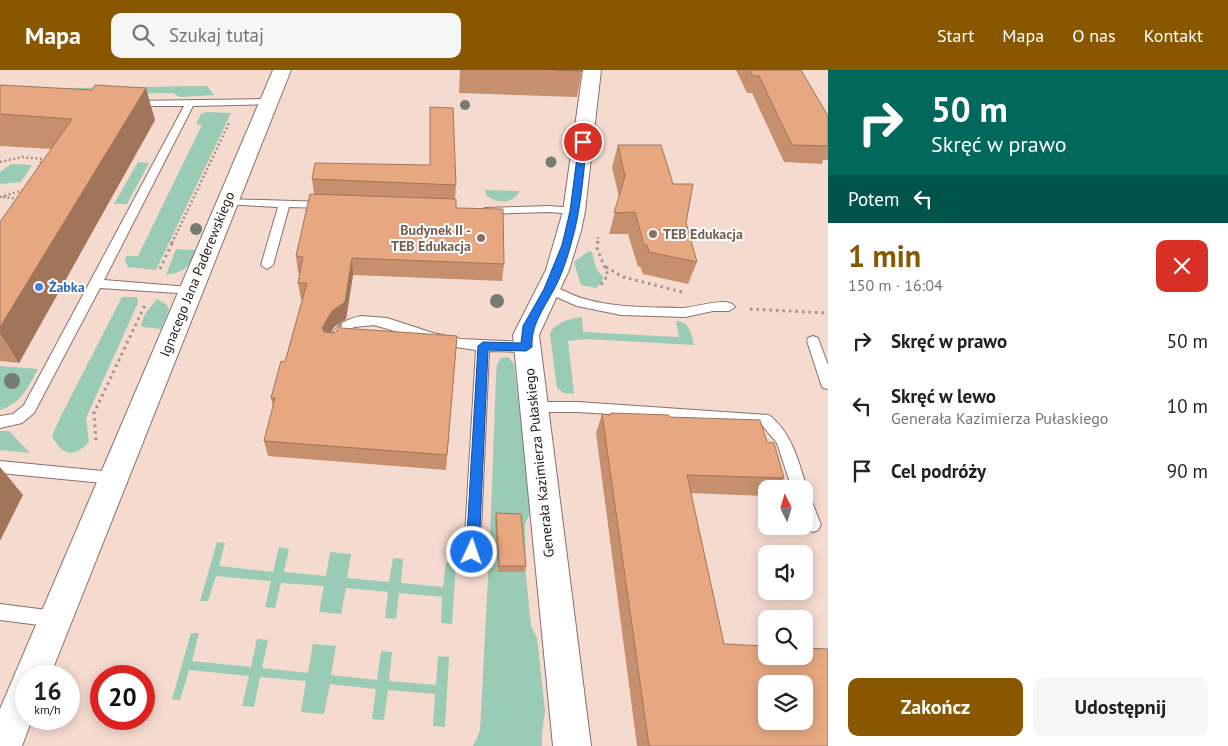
<!DOCTYPE html>
<html lang="pl">
<head>
<meta charset="utf-8">
<style>
  body { margin:0; font-family:"PT Sans",sans-serif; background:#f6f6f6; color:#222; height:100vh; display:flex; flex-direction:column; font-size:19px; white-space:nowrap }
  * { box-sizing:border-box; margin:0 }
  p { font-size:16px; color:#767676 }
  .icon { flex:none; width:28px; height:28px; fill:none; stroke:currentColor; stroke-width:2; stroke-linecap:round; stroke-linejoin:round }
  .map { position:relative; flex:1; overflow:hidden }
  .details { display:flex; flex-direction:column; background:#fff; width:400px }
  .details>* { flex:none }
  .guide { background:#00695c; color:#fff; overflow:hidden }
  .needle { width:32px; rotate:355deg }
  .tools { position:absolute; left:758px; top:410px; display:grid; gap:10px }
  .tools a { display:grid; place-items:center; width:55px; height:55px; border-radius:10px; background:#fff; box-shadow:0 2px 12px #0003; font-size:25px }
  .speed { position:absolute; left:15px; top:595px; display:flex; gap:10px; font-size:25px; font-weight:700; text-align:center }
  .speed>* { display:grid; place-content:center; width:65px; height:65px; border-radius:50%; background:#fff; box-shadow:0 2px 12px #0003; line-height:1 }
  .speed small { font-size:12px; font-weight:400 }
  .speed .limit { border:8px solid #d22; background:#fff; color:#111 }
  .pin { position:absolute; display:grid; place-items:center; width:42px; height:42px; color:#fff; margin:-21px; border:2px solid #fff; border-radius:50%; box-shadow:0 1px 5px #0007 }
  .me { position:absolute; width:55px; margin:-28px; rotate:3deg; stroke-linejoin:round; filter:drop-shadow(0 0 4px #0008) }
  .turn { display:flex; align-items:center; gap:18px; height:105px; padding:0 20px; font-size:22px }
  .turn .icon { width:65px; height:65px; stroke-width:2.5 }
  .turn b { display:block; font-size:35px; line-height:42px }
  .then { display:flex; align-items:center; height:48px; padding:0 20px; background:#0003; gap:10px; font-size:19px }
  .round { display:grid; place-items:center; flex:none; width:52px; height:52px; border-radius:10px; background:#f6f6f6 }
  .overview { display:flex; align-items:center; justify-content:space-between; height:85px; padding:0 20px }
  h1 { font-size:30px; font-weight:800; line-height:38px; color:#895700 }
  .action { display:flex; gap:10px; margin-top:auto; padding:10px 20px }
  .action a { flex:1; height:58px; border-radius:10px; background:#895700; color:#fff; font-size:20px; font-weight:800; line-height:58px; text-align:center }
  .action a+a { background:#f6f6f6; color:#222 }
  ul { padding:0; list-style:none }
  li { display:flex; align-items:center; gap:15px; height:65px; padding:0 20px }
  li div { flex:1 }
  li b { display:block; font-size:19px }
  li em { font-style:normal }
  header { display:flex; align-items:center; gap:30px; box-sizing:border-box; height:70px; padding:0 25px; background:#895700; color:#fff }
  header strong { font-size:24px }
  nav { display:flex; gap:28px; margin-inline-start:auto; font-size:18px }
  .search { width:350px; height:45px; background:#f6f6f6; display:flex; align-items:center; gap:12px; box-sizing:border-box; padding:0 18px; border-radius:10px; color:#767676; font-size:19px }
  main { display:flex; flex:1; min-height:0 }
  .map>svg:first-child { display:block }
  .green { fill:#9acbb4 }
  .lines { fill:none; stroke-linecap:round; stroke-linejoin:round }
  .service-casing { stroke:#897168; stroke-width:2 }
  .minor-casing { stroke:#897168; stroke-width:2 }
  .path-far1 { stroke:#a7928b; stroke-width:2.5; stroke-dasharray:2 2.5; stroke-linecap:butt }
  .path { stroke:#a7928b; stroke-width:3; stroke-dasharray:2.5 4; stroke-linecap:butt }
  .service { fill:#fff; fill-rule:evenodd }
  .minor { fill:#fff; fill-rule:evenodd }
  .tree { fill:#757c71 }
  .wall { fill:#c6906f }
  .shaded-wall { fill:#a1755a }
  .building { fill:#e6a781; stroke:#a1755a; fill-rule:evenodd }
  .route { fill:#1a73e8; stroke:#114b97 }
  .education-dot { fill:#8d6e63; stroke:#fff; stroke-width:2 }
  .shop-dot { fill:#3f7fe0; stroke:#fff; stroke-width:2 }
  .labels { text-anchor:middle; stroke-width:4; stroke-linejoin:round; paint-order:stroke }
  .education-label { font-size:14px; font-weight:bold; fill:#785e54; stroke:#fff; text-anchor:end }
  .street-label { font-size:14px; fill:#241b17; stroke:#fff }
  .shop-label { font-size:14px; font-weight:bold; fill:#366cbe; stroke:#fff; text-anchor:start }
</style>
</head>
<body>
<header>
<strong>Mapa</strong>
<div class="search"><svg class="icon" aria-label="search" viewBox="0 0 24 24"><circle cx="10" cy="10" r="6"/><path d="M15 15l6 6"/></svg>Szukaj tutaj</div>
<nav><a>Start</a><a>Mapa</a><a>O nas</a><a>Kontakt</a></nav>
</header>
<main>
<div class="map">
<svg width="828" height="676" viewBox="0 0 828 676">
  <rect width="100%" height="100%" fill="#f5dad0"/>
  <path class="green" d="M207 16 214 25 180 27 173 23 0 25V19Z
    M206 42 231 43 156 200 128 197 125 191 126 186H138L202 55 196 54 201 44Z
    M138 92 149 93 127 134H114Z
    M11 94 32 95 21 112 0 114V102Z
    M485 120 519 121 518 124C511 134 497 133 487 126Z
    M176 179 195 180 196 182C190 197 183 203 166 205Z
    M589 181 592 182 596 198 603 207 602 212 596 218 581 215 574 192Z
    M122 227H137L138 233 86 348 89 372C74 388 62 386 52 366L61 346Z
    M157 229 166 234 169 239 161 259 143 257 141 255 145 244Z
    M582 247 583 262 679 267 676 251C690 252 691 263 694 275L586 269 568 271 574 324 564 323 557 318 550 264C555 252 570 249 582 247Z
    M508 287 514 294 530 425 529 446 525 454 526 506 531 556 537 568 545 641 542 664V676H473L480 661 490 469 496 306 497 294 501 288Z
    M0 296 38 299C28 317 21 334 0 340Z
    M0 361H9L30 383 0 380Z
    M217 472 225 473 219 496 273 502 279 477 289 479 284 502 326 506 330 482 351 484 347 508 389 512 393 488 403 489 401 513 443 517 446 492 456 493 452 554 441 553 442 527 399 523 396 549 385 548 388 522 346 518 341 544 319 542 324 516 281 513 275 538 265 537 271 511 216 506 208 531H200Z
    M191 563H199L192 591 251 597 257 569 268 570 262 598 308 603 313 574 336 576 331 605 377 610 381 581 392 582 389 611 436 615 438 586 449 587 445 657 433 656 435 624 388 620 384 650 372 649 376 619 330 614 324 644 301 642 306 611 260 607 254 637 242 636 249 606 189 600 180 630 172 629Z"/>
  <g class="lines">
    <g class="service-casing">
      <path id="service" d="M268 29 273 32 271 34 193 36 104 210 189 217 193 218 195 221 193 224 100 218 34 343 22 353 0 358V346L13 344 24 335 184 36H133L130 35V31Z
        M226 129 326 132 331 135 326 138 289 137 273 195 267 199 261 195 278 137 222 134 221 132Z
        M549 136 574 138 579 141 574 144 549 142 485 144 480 141 485 138Z
        M549 215C561 218 572 226 585 229 616 238 648 237 680 238 693 239 727 225 735 237L729 241H713L685 247 621 245 577 236 545 222 543 219 545 216Z
        M361 246 387 248 433 263 461 269 526 272 531 274 532 277 531 280 526 282 489 281 480 482 478 487 472 489 466 487 464 482 476 280 442 275 374 255 354 257 345 263 338 275H328L327 272C336 256 343 250 361 246Z
        M813 266 818 268 819 271 828 295V319L823 318 821 314 807 271 808 268Z
        M533 332H578L769 345C792 363 799 392 807 419L806 423 809 424 821 455 818 460 813 462 808 460 804 451V419H792L777 373 761 354 578 342H533L528 341 526 337 528 333Z
        M0 391 113 402 118 404 120 408 118 412 113 414 0 403Z
        M0 534 55 541 61 543 63 549 61 555 55 557 0 550Z"/>
    </g>
    <g class="minor-casing">
      <path id="minor" d="M273 0H291L50 606H26V649H32L22 676H0V639Z
        M583 0H601L585 141 581 161 569 200 539 265 591 676H553L513 265 546 200 563 141Z"/>
    </g>
    <path class="path-far1" d="M0 92 22 87 42 89 39 97
      M0 127 24 120
      M3 127 19 129
      M172 173 230 51
      M597 173 598 167"/>
    <path class="path" d="M598 171 597 178 608 205 600 216
      M606 197 623 207 682 222
      M160 199 173 171
      M750 239 828 243
      M96 370 94 343 145 235"/>
    <use href="#service" class="service"/>
    <use href="#minor" class="minor"/>
  </g>
  <g class="tree">
    <circle cx="465" cy="35" r="5"/>
    <circle cx="551" cy="92" r="5.5"/>
    <circle cx="196" cy="159" r="6"/>
    <circle cx="497" cy="231" r="7"/>
    <circle cx="12" cy="311" r="8"/>
  </g>
  <path class="wall" d="M460 0H582L577 27 459 23Z
    M736 0H801L828 46V90H823L822 94 784 92 752 23H747Z
    M0 15 155 50 19 293 0 291V152L51 79 0 76Z
    M430 37 456 115 455 129 456 138 504 194 502 211 353 205 346 249 334 257 331 263H335L342 258 457 266 446 400 268 386 264 371 273 337 271 328 285 292 302 230 301 229 298 213 300 203H298L296 186 314 124 312 109 430 95Z
    M618 75 686 153 697 192 688 214 643 204 640 196 638 197 628 164H609L619 127 612 97Z
    M611 343 669 347 767 372 784 408 777 419H766V426L691 423 724 574 828 676H637L596 363 602 344 610 345Z
    M496 443 526 496 524 502H498L495 450Z"/>
  <path class="shaded-wall" d="M146 18 155 50 19 293 0 263V257Z
    M352 188 353 205 346 249 334 257 324 275 322 258Z
    M0 397 23 425 0 471Z"/>
  <path class="building" d="M555 0H582V1Z
    M750 0H801L828 46V76L792 75 759 6H753Z
    M0 15 92 20 95 15 146 18 0 257V152L72 49 0 44Z
    M430 37 453 38 456 115 312 109 315 93 430 95Z
    M618 75H661L673 114H693L686 153 697 192 649 182 647 175H644L635 142 614 143 625 106Z
    M310 124 456 129V138L503 139 504 194 352 188 345 232 332 241 322 258 324 262 335 263 341 253V258L457 266 447 385 264 371 275 328H271L281 291 285 292 307 213H298L303 187 296 186Z
    M611 343 669 345V347L760 350 767 372 774 373 784 408 687 405 724 574 766 576V586H804V578L828 579V676H649L602 344 611 345ZM766 614H804V651H766Z
    M496 443 521 444 526 496H499Z"/>
  <path class="route" d="M583 69 587 72C583 106 581 141 571 174 567 189 561 207 553 221 543 240 531 255 532 277L526 281 488 280 479 482 477 487 472 488 468 487 466 482 478 276 483 272 521 273 523 256 544 219 562 175 570 141 579 72Z"/>
  <g class="education-dot">
    <circle cx="653" cy="164" r="5"/>
    <circle cx="481" cy="168" r="5"/>
  </g>
  <circle class="shop-dot" cx="39" cy="217" r="5"/>
  <g class="labels">
    <g class="education-label">
      <text x="471" y="165">Budynek II -<tspan x="471" dy="16">TEB Edukacja</tspan></text>
      <text x="663" y="169" text-anchor="start">TEB Edukacja</text>
    </g>
    <g class="street-label">
      <text transform="translate(197 204) rotate(-68)" y="5">Ignacego Jana Paderewskiego</text>
      <text transform="translate(539 393) rotate(-96)" y="5">Generała Kazimierza Pułaskiego</text>
    </g>
    <g class="shop-label">
      <text x="49" y="222">Żabka</text>
    </g>
  </g>
</svg>
<div class="tools">
<a><svg class="needle" viewBox="-14 -14 28 28"><path d="M0-13l5 13h-10z" fill="#e53935"/><path d="M0 13l5-13h-10z" fill="#767676"/></svg></a>
<a><svg class="icon" aria-label="sound" viewBox="0 0 24 24"><path d="M4 9h4l5-4v14l-5-4H4zM17 9q2 3 0 6"/></svg></a>
<a><svg class="icon" aria-label="search" viewBox="0 0 24 24"><circle cx="10" cy="10" r="6"/><path d="M15 15l6 6"/></svg></a>
<a><svg class="icon" aria-label="layers" viewBox="0 0 24 24"><path d="M12 4l9 5-9 5-9-5zM3 14l9 5 9-5"/></svg></a>
</div>
<div class="speed"><div>16<small>km/h</small></div><div class="limit">20</div></div>
<div class="pin" style="left:583px;top:72px;background:#d93025"><svg class="icon" aria-label="arrive" viewBox="0 0 24 24"><path d="M6 21V4h12l-3 4 3 4H6"/></svg></div>
<svg class="me" style="left:472px;top:482px" viewBox="-20 -20 40 40"><circle r="17" fill="#1a73e8" stroke="#fff" stroke-width="3"/><path d="M0-11L8 9 0 5-8 9z" fill="#fff"/></svg>
</div>
<section class="details">
<div class="guide">
<div class="turn"><svg class="icon" aria-label="right" viewBox="0 0 24 24"><path d="M7 20v-9h11M14 6l5 5-5 5"/></svg><div><b>50 m</b>Skręć w prawo</div></div>
<div class="then">Potem<svg class="icon" aria-label="left" viewBox="0 0 24 24"><path d="M17 20v-9H6M10 6l-5 5 5 5"/></svg></div>
</div>
<div class="overview"><div><h1>1 min</h1><p>150 m · 16:04</p></div><a class="round" style="background:#d93025;color:#fff"><svg class="icon" aria-label="close" viewBox="0 0 24 24"><path d="M6 6l12 12M18 6L6 18"/></svg></a></div>
<ul>
<li><svg class="icon" aria-label="right" viewBox="0 0 24 24"><path d="M7 20v-9h11M14 6l5 5-5 5"/></svg><div><b>Skręć w prawo</b></div><em>50 m</em></li>
<li><svg class="icon" aria-label="left" viewBox="0 0 24 24"><path d="M17 20v-9H6M10 6l-5 5 5 5"/></svg><div><b>Skręć w lewo</b><p>Generała Kazimierza Pułaskiego</p></div><em>10 m</em></li>
<li><svg class="icon" aria-label="arrive" viewBox="0 0 24 24"><path d="M6 21V4h12l-3 4 3 4H6"/></svg><div><b>Cel podróży</b></div><em>90 m</em></li>
</ul>
<div class="action"><a>Zakończ</a><a>Udostępnij</a></div>
</section>
</main>
</body>
</html>
